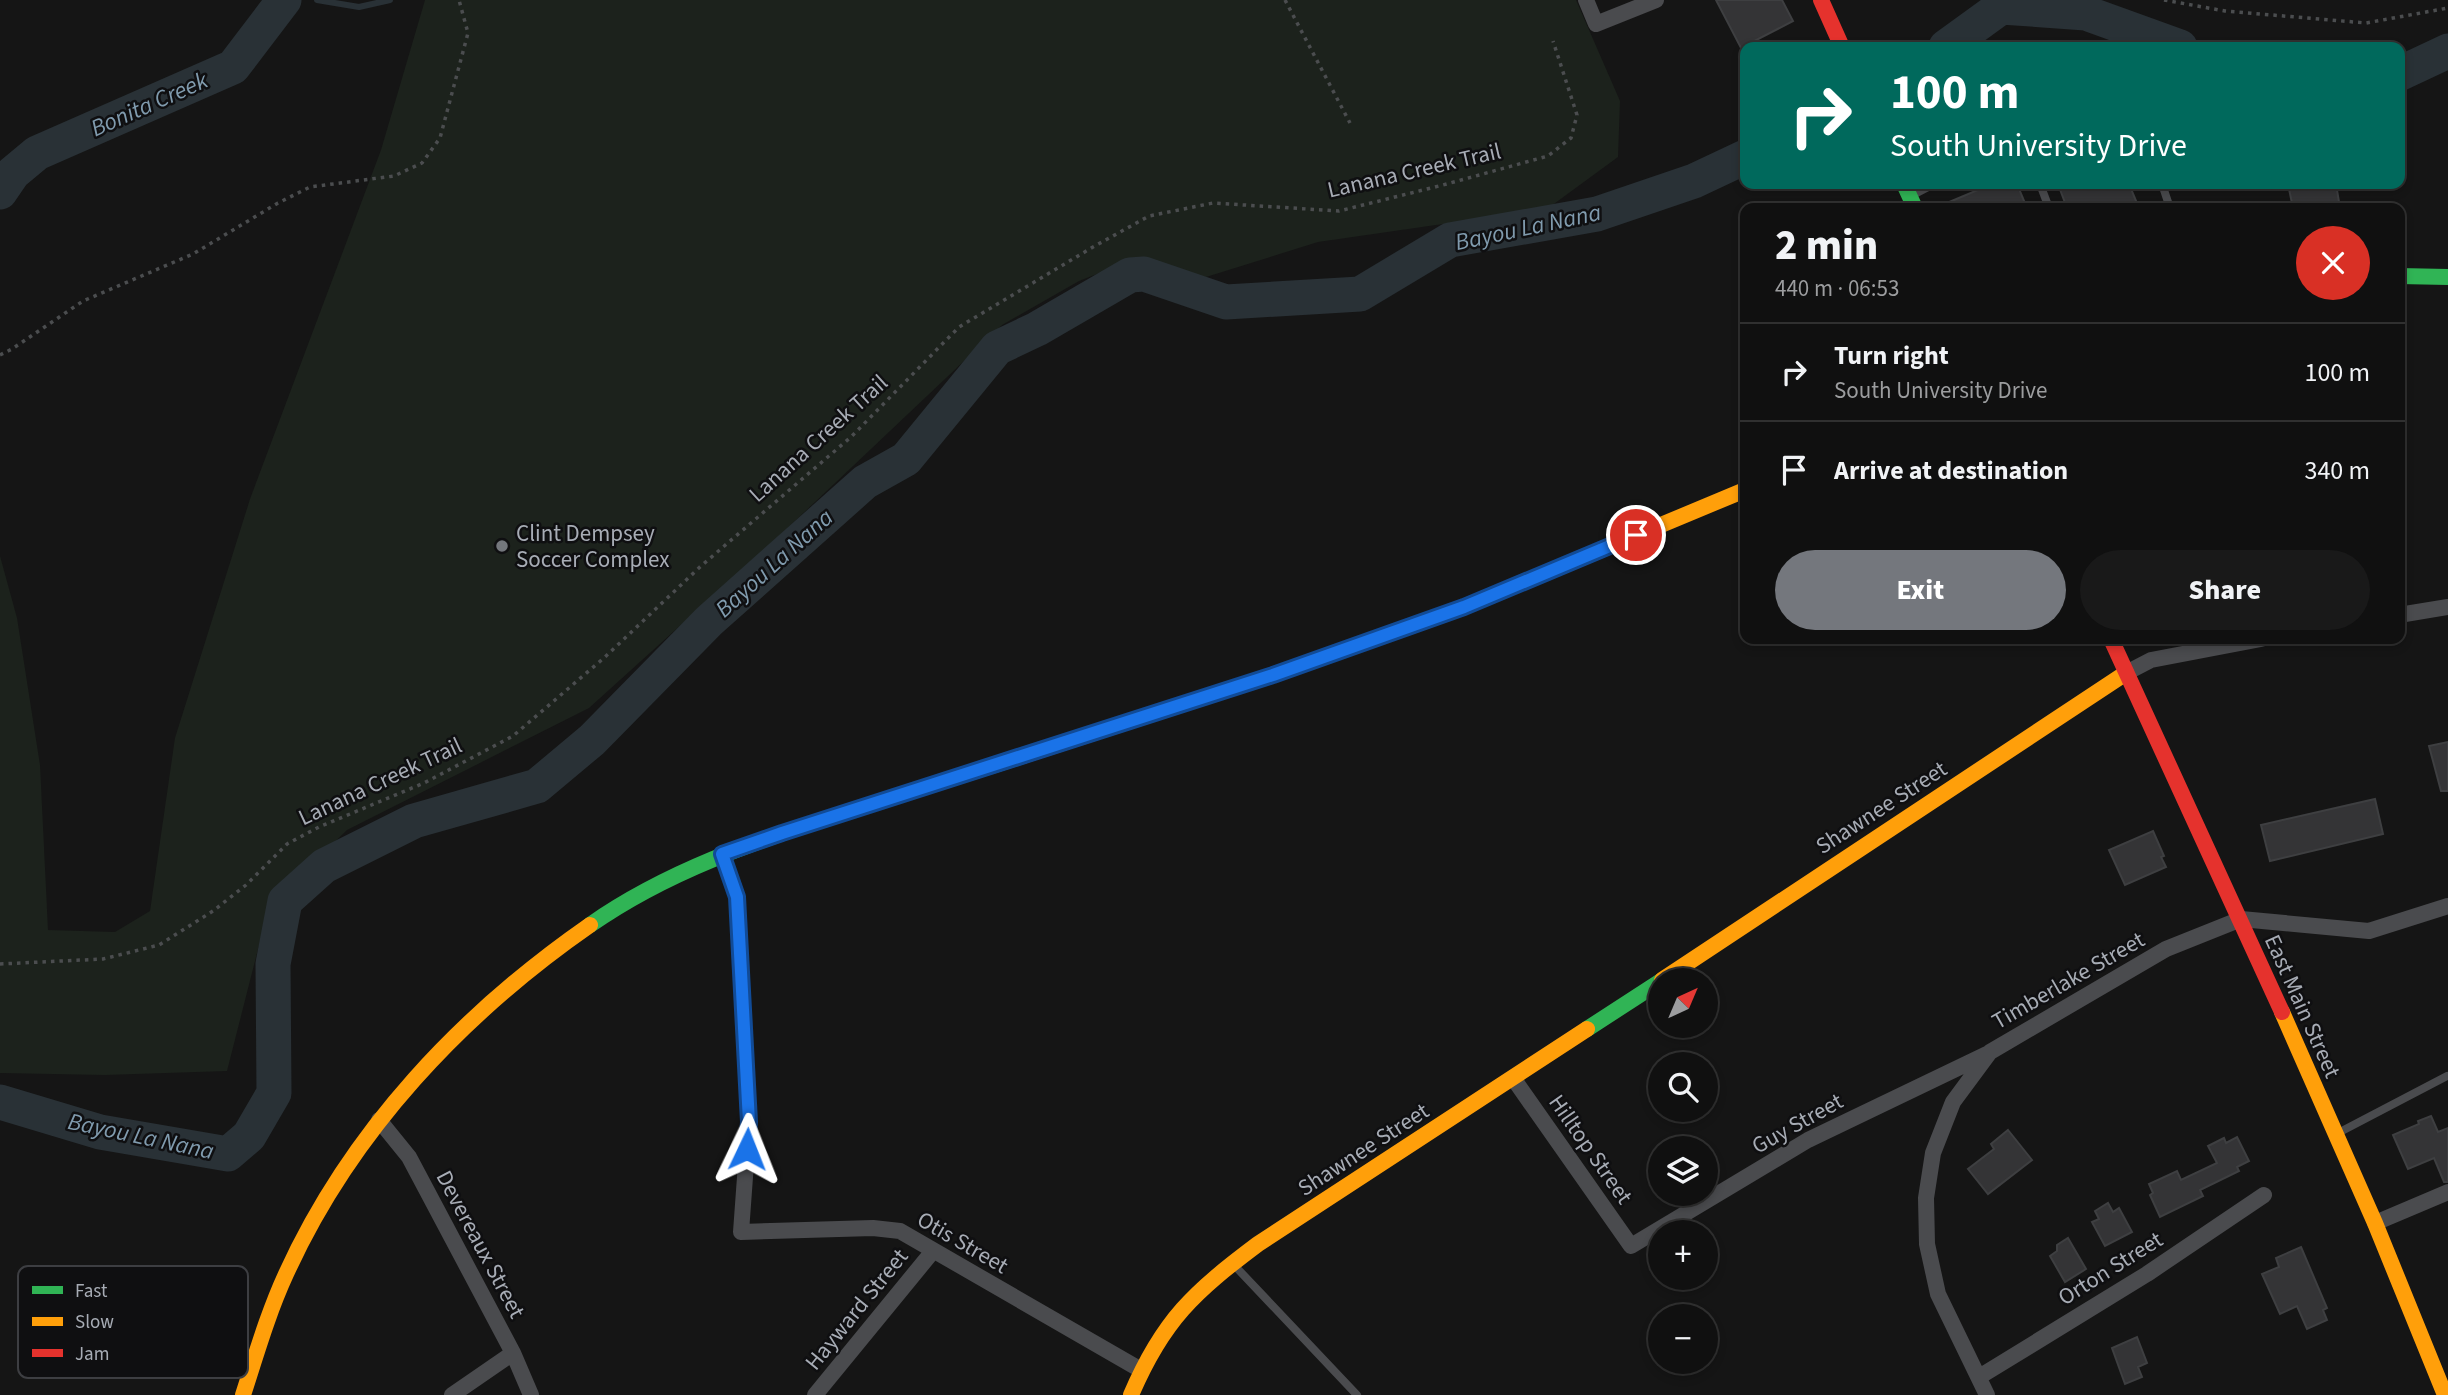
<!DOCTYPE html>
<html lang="en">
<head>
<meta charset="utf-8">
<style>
  body { margin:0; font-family:"Source Sans 3",sans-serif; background:#191919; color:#f1f3f6; height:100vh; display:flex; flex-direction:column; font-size:26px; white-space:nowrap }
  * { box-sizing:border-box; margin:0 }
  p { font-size:23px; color:#9c9d9f }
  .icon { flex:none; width:38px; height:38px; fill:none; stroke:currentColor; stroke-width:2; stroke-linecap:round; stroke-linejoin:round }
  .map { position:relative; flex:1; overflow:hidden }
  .drawer { position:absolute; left:1740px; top:203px; width:665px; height:441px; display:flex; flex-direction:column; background:#101010; border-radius:14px; box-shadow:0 4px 10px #0003,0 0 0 2px #303030 }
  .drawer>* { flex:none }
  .hud { position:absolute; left:1740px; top:42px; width:665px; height:147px; border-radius:14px; box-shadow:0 4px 10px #0003,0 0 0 2px #303030; background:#00695c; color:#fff; overflow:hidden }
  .needle { width:46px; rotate:44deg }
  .tools { position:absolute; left:1648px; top:968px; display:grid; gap:14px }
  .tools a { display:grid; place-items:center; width:70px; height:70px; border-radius:50%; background:#101010; box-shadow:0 4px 10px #0003,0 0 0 2px #303030; font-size:35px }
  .pin { position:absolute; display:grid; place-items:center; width:60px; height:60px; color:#fff; margin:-30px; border:4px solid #fff; border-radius:50%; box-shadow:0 2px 7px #0007 }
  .me { position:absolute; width:77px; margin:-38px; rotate:2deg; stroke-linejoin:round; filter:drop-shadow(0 0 5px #0008) }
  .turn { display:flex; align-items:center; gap:24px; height:147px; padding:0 35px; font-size:32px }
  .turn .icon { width:91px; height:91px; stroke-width:2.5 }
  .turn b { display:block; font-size:49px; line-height:60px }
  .round { display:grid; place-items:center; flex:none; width:74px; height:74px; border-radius:37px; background:#191919 }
  .overview { display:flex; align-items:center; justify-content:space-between; height:119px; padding:0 35px }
  h1 { font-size:42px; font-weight:800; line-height:52px }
  .cta { display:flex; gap:14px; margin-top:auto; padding:14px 35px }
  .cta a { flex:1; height:80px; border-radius:42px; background:#74777d; color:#fff; font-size:28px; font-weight:800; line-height:80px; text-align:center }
  .cta a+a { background:#191919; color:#f1f3f6 }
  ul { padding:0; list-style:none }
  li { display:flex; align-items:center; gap:21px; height:98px; padding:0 35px; border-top:2px solid #303030 }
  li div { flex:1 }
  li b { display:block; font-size:26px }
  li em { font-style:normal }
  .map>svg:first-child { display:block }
  .green { fill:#1c221c }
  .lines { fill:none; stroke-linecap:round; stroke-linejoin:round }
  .stream { stroke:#293136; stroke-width:6 }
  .river { stroke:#293136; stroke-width:35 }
  .building { fill:#343436; stroke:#3e3f41; stroke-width:2 }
  .path { stroke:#4b4d4f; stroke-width:3.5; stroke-dasharray:3.5 5; stroke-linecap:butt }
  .lane { stroke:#4a4b4e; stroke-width:8 }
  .street { stroke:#4a4b4e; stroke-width:16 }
  .fast { stroke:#30b455; stroke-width:16 }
  .slow { stroke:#ff9f0a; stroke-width:16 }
  .jam { stroke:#e5322d; stroke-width:16 }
  .route-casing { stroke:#114b97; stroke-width:18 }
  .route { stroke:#1a73e8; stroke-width:12 }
  .poi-dot { fill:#74777d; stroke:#0f0f11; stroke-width:2.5 }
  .labels { text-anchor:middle; stroke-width:5; stroke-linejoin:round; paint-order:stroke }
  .street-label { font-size:23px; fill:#a7acb5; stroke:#0f0f11 }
  .poi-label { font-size:23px; fill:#a7acb5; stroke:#0f0f11; text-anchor:start }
  .water-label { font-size:24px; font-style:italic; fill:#809bae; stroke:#0f0f11 }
  .key { fill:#0f0f11; stroke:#3d3e42; stroke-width:2 }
  .key-label { font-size:19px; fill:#a7acb5 }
</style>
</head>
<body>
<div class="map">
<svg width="2448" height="1395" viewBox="0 0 2448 1395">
  <rect width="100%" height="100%" fill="#151515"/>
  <path class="green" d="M425 0H1576L1620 101 1618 157 1547 209 1318 242 1206 277 1135 259 1079 281 1002 325 778 537 589 708 347 830 269 906 227 1071 105 1075 0 1073V556L17 618 40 765 48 930 115 932 150 911 175 738 250 499 381 150Z"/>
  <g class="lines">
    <path class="stream" d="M317 0 359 7 390 0"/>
    <path class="river" d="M1946 47 2001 7 2086 13 2180 47
      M2399 74 2448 51
      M0 192 13 173 37 153 233 67 284 0
      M0 1102 100 1132 228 1154 249 1136 274 1093 273 964 285 901 324 866 414 821 537 786 592 740 709 621 865 482 906 459 997 348 1037 329 1130 275 1144 274 1226 302 1360 294 1450 240 1597 214 1694 181 1745 157"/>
  </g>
  <path class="building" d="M1716 0H1782L1793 21 1741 48Z
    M1992 184H2017L2027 208H1935Z
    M2058 184H2129L2139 208H2067Z
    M2315 184H2336L2339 202 2293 208 2289 189Z
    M2448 742V791H2441L2429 746Z
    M2375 799 2383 834 2270 861 2261 825Z
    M2153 831 2164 856 2161 857 2166 867 2125 885 2109 850Z
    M2431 1116 2438 1132 2448 1128V1182H2444L2434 1158 2408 1169 2393 1135 2419 1124 2418 1121Z
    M2008 1130 2032 1160 1988 1194 1968 1169 1994 1149 1991 1144Z
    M2237 1137 2249 1161 2237 1167 2239 1171 2200 1190 2203 1196 2160 1217 2150 1195 2153 1193 2149 1184 2177 1171 2181 1180 2217 1163 2208 1146 2224 1138 2226 1143Z
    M2108 1203 2113 1212 2119 1208 2132 1232 2105 1246 2092 1222 2099 1219 2095 1211Z
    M2068 1238 2086 1269 2065 1282 2050 1256 2057 1251V1245Z
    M2301 1247 2327 1308 2323 1310 2327 1320 2307 1329 2297 1306 2280 1314 2262 1274 2279 1267 2276 1258Z
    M2137 1337 2147 1363 2138 1367 2142 1377 2125 1384 2112 1348Z"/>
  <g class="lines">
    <path class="path" d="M1285 0 1350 123
      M2164 0 2225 11 2366 23 2448 8
      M0 355 12 349 83 301 193 254 278 203 310 187 394 176 422 163 440 138 468 33 459 0
      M0 964 103 959 159 945 213 911 246 885 287 844 319 827 424 783 513 736 605 657 701 566 851 437 959 327 1093 247 1149 216 1213 203 1339 211 1443 185 1548 156 1571 138 1577 115 1553 41"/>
    <path class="lane" d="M2040 184 2049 208
      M2162 184 2170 208
      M1911 196 1934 184
      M2338 1133 2447 1076
      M1234 1265 1357 1395"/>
    <path class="street" d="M1586 0 1596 24 1656 0
      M2399 615 2448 607
      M2126 673 2151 660 2261 639
      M722 854 737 896 749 1122 741 1232 873 1228 900 1231 1141 1370
      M1513 1078 1631 1246 1808 1140 1987 1054
      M379 1120 409 1157 513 1353 531 1395
      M2375 1223 2448 1192
      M1979 1377 2147 1274 2264 1195
      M452 1395 513 1353
      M815 1395 933 1251
      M1987 1395 1938 1294 1927 1244 1926 1198 1933 1153 1953 1102 1990 1052 2166 949 2241 919 2369 931 2448 906"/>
    <path class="fast" d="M1904 184 1915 208
      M2399 276 2448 277
      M590 925C667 871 756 841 844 813 904 794 963 775 1023 756
      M1587 1029 1661 981"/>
    <path class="slow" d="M1420 623 1464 607 1745 490
      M1662 980 2126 673
      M2282 1012 2375 1223 2445 1395
      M243 1395C256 1355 268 1313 286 1274 351 1131 462 1014 590 925
      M1131 1395C1163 1320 1194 1292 1258 1244L1587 1029"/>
    <path class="jam" d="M1821 0 1842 47
      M2111 639 2282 1012
      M1023 756 1273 675 1420 623"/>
  </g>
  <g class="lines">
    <g class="route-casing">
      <path id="route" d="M747 1149 749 1122 737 897 722 854 782 833 1273 675 1464 607 1636 535"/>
    </g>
    <use href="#route" class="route"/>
  </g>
  <circle class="poi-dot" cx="502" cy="546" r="7"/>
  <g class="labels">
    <g class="street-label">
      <text transform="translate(1414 170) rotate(-13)" y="8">Lanana Creek Trail</text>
      <text transform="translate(818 438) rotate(-42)" y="8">Lanana Creek Trail</text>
      <text transform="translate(380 781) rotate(-25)" y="8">Lanana Creek Trail</text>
      <text transform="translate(1881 807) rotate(-33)" y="8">Shawnee Street</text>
      <text transform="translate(2068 980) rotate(-30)" y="8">Timberlake Street</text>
      <text transform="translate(2303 1006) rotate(66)" y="8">East Main Street</text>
      <text transform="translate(1797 1123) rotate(-29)" y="8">Guy Street</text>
      <text transform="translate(1363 1149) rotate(-33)" y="8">Shawnee Street</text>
      <text transform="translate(1591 1149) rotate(55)" y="8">Hilltop Street</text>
      <text transform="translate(963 1242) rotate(30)" y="8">Otis Street</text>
      <text transform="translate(481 1244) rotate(62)" y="8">Devereaux Street</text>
      <text transform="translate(2110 1268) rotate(-32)" y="8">Orton Street</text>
      <text transform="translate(856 1309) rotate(-51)" y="8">Hayward Street</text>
    </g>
    <g class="poi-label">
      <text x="516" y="541">Clint Dempsey<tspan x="516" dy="26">Soccer Complex</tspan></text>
    </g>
    <g class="water-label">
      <text transform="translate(149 104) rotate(-24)" y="8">Bonita Creek</text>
      <text transform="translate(1528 227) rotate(-12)" y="8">Bayou La Nana</text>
      <text transform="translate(774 563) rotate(-42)" y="8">Bayou La Nana</text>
      <text transform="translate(141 1136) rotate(12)" y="8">Bayou La Nana</text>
    </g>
  </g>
  <rect x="18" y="1266" width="230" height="112" rx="10" class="key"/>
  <rect x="32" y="1286" width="31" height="8" fill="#30b455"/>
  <rect x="32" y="1317" width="31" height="9" fill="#ff9f0a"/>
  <rect x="32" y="1349" width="31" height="8" fill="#e5322d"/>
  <g class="key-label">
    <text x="75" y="1297">Fast</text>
    <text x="75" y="1328">Slow</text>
    <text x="75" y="1360">Jam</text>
  </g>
</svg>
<div class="tools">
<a><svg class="needle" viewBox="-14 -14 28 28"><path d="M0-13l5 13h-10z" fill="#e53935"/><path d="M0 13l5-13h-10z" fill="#9c9d9f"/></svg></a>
<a><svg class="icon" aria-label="search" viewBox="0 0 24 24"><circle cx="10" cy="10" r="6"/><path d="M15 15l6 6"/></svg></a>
<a><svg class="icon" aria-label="layers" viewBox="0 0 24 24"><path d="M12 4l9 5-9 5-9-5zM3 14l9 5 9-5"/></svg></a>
<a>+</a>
<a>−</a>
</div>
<div class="pin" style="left:1636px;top:535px;background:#d93025"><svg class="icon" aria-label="arrive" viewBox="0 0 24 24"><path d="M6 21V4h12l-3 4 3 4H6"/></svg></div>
<svg class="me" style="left:747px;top:1149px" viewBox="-20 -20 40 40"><path d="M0-17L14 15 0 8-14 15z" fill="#1a73e8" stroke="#fff" stroke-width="4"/></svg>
<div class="hud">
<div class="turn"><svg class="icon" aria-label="right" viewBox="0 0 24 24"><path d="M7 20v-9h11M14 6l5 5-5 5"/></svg><div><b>100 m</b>South University Drive</div></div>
</div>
<section class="drawer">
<div class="overview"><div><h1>2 min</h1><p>440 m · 06:53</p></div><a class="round" style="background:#d93025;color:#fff"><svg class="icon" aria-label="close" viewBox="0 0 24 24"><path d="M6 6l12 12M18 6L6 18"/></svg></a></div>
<ul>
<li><svg class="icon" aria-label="right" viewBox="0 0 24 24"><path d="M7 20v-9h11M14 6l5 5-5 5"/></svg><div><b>Turn right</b><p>South University Drive</p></div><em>100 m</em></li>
<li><svg class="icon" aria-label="arrive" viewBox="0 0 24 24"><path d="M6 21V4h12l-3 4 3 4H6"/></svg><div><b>Arrive at destination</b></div><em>340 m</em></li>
</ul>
<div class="cta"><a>Exit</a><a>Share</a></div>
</section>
</div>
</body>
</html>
